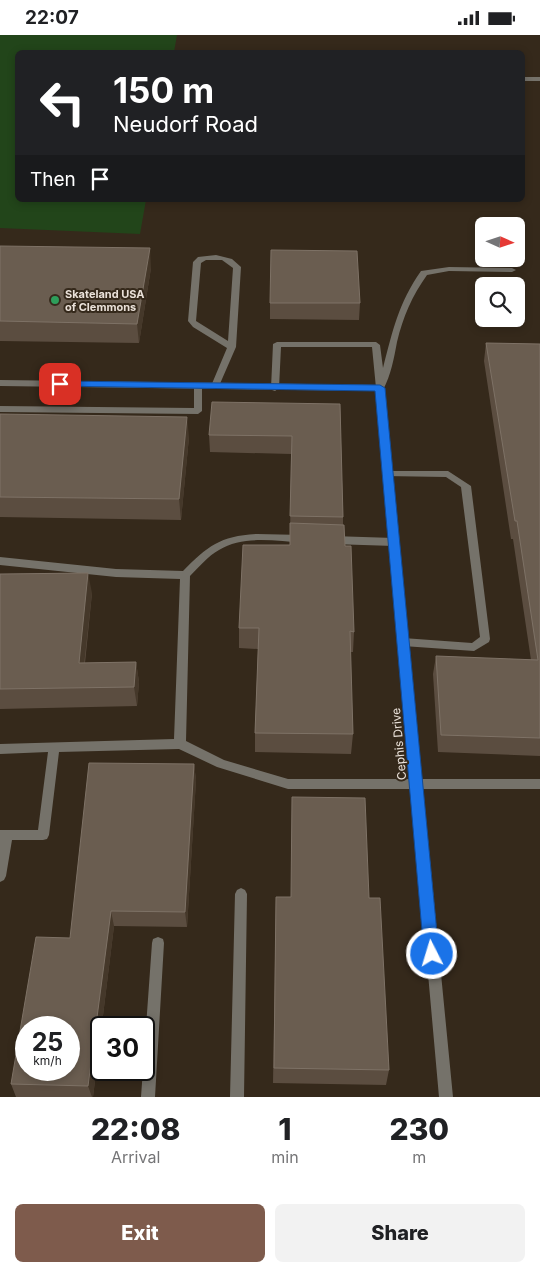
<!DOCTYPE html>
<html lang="en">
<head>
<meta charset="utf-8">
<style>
  body { margin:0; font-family:Inter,sans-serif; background:#f2f2f2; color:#202124; height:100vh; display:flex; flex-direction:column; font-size:19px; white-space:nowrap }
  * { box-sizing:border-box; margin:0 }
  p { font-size:16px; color:#757577 }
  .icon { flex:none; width:28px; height:28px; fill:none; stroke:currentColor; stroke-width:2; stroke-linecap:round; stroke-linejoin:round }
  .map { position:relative; height:1062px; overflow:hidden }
  .drawer { display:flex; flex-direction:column; background:#fff; flex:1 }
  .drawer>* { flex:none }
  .top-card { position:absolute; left:15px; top:15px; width:510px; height:152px; border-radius:8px; box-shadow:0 2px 8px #0003; background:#202124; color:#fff; overflow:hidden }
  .needle { width:32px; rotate:93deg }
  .tools { position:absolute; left:475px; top:182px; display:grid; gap:10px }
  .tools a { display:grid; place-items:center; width:50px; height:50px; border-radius:8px; background:#fff; box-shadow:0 2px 8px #0003; font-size:25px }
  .speed { position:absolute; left:15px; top:981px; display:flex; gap:10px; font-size:25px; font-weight:700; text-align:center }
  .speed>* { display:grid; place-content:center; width:65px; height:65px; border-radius:50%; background:#fff; box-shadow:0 2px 8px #0003; line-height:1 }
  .speed small { font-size:12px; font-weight:400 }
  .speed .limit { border:2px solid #111; border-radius:8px; background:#fff; color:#111 }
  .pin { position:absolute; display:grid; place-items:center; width:42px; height:42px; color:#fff; margin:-21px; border-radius:10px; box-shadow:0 2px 8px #0006 }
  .me { position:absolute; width:55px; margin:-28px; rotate:355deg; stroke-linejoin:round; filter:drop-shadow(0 0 4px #0008) }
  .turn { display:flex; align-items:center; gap:18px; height:105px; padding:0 15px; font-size:22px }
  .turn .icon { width:65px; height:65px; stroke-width:2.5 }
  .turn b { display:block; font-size:35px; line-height:42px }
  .then { display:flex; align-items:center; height:48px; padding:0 15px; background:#0003; gap:10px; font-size:19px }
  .eta { display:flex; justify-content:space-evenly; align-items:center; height:85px; text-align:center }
  .eta b { font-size:30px; font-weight:800; line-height:35px }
  .primary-button { display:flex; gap:10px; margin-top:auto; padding:10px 15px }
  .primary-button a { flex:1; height:58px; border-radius:8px; background:#7e5b4c; color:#fff; font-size:20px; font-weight:800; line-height:58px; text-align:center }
  .primary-button a+a { background:#f2f2f2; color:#202124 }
  .status { display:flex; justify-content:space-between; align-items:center; height:35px; padding:0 25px; background:#fff; direction:ltr }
  .status svg { height:14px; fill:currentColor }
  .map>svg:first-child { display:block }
  .green { fill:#22451a }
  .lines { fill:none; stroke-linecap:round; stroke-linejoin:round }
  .lane { fill:#75726a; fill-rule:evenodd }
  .street { fill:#75726a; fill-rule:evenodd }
  .wall { fill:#5b4d40 }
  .shaded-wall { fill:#45382a }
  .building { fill:#6a5d50; stroke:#7e7266; fill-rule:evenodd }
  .route { fill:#1a73e8; stroke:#114b97 }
  .leisure-dot { fill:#2e9e5b; stroke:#35291b; stroke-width:2 }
  .labels { text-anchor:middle; stroke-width:4; stroke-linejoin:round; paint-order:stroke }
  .far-poi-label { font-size:11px; font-weight:bold; fill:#eae1d9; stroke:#35291b; text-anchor:start }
  .street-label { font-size:12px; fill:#eae1d9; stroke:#35291b }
</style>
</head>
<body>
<div class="status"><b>22:07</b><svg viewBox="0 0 49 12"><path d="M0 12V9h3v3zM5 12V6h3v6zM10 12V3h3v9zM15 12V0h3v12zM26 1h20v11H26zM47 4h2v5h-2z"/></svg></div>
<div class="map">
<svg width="540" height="1062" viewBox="0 0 540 1062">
  <rect width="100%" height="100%" fill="#35291b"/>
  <path class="green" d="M0 0H177L174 17 18 18V165H146L140 199 0 193Z"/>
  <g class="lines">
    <path class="lane" d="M216 220 232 224 241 232 236 312 219 351 215 354 211 351 227 313 193 292 188 286 193 227 198 222ZM206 225H222L233 233 228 306 196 286 201 228Z
      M449 232 512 233 516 235 512 237 449 236 427 240C412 261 403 282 397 307 394 323 391 340 383 355L380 356 376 353 372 312H281L279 353 275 356 272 355 271 353 273 309 277 307H376L380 310 383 333C393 295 398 269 421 236Z
      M198 348 202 351V376L198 379 0 377V371L194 373V351Z
      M387 436H448L471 451 490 604 489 607 474 616 403 611 399 610 398 607 399 604 403 603 472 608 480 602 461 452 446 442 384 441 382 439 384 437Z
      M257 499 303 500 308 504 303 508C276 506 243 500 219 515 208 521 199 532 190 541L186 706 224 725 288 744H540V754H288L217 732 179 714 59 717 49 800 47 804 43 805H12L6 841 4 845 0 847V795H38L48 717 0 719V709L174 704 180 544 116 542 0 530V522L116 534 183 536C208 511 220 501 257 499Z
      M332 501 394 503 399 507 394 511 332 509 327 505Z
      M241 853 245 855 247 859 244 1062H230L235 859 237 855Z
      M158 902 163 904 164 908 155 1062H141L152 908 153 904Z"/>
    <path class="street" d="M522 42H540V46H522Z
      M0 345 380 350 384 353 453 1062H439L376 356 0 351Z"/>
  </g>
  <path class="wall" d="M0 211 151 233 139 308 0 306Z
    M270 268H360L359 285 270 284Z
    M486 308 540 309V721L438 717 433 639 436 621 531 625 513 504H511L484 326Z
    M340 369 343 482V490L354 597 353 617H350L353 699 351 719 255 717V698L258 614 239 613V593L290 510 291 419 210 417 209 400Z
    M0 379 189 402 181 485 0 482Z
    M0 539 92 558 85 628 136 627 139 647 137 671 0 674Z
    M194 729 196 745 187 892 114 891 93 1062H16L11 1049 70 903Z
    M276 862 369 863 389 1035 386 1050 273 1048Z"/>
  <path class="shaded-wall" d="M150 213 151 233 139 308 137 289Z
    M187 382 189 402 181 485 179 464Z
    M88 538 92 558 82 648 79 628Z
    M136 627 139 647 137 671 134 652Z
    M194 729 196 745 187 892 185 877Z
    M111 876 114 891 93 1062H92L88 1051Z"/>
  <path class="building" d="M0 211 150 213 137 289 0 286Z
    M271 215 357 216 360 268H270Z
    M486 308 540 309V703L441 700 436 621 538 625 517 486H515Z
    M212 367 340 369 343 482 290 481 292 401 209 400Z
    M0 379 187 382 179 464 0 462Z
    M290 488 344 490 345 511H351L354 597 350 596 353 699 255 698 259 593H239L243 510H290Z
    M88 538 79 628 136 627 134 652 0 654V539Z
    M89 728 194 729 185 877 111 876 88 1051 11 1049 36 902 70 903ZM26 992H69V1035H26Z
    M292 762 365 763 369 863H380L389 1035 274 1033 276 862H291Z"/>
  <path class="route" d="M60 346 380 350 385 353 439 919 437 924 432 926 427 924 424 919 375 356 56 351V347Z"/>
  <circle class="leisure-dot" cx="55" cy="265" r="5"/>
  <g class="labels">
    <g class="far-poi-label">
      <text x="65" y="263">Skateland USA<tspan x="65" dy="13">of Clemmons</tspan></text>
    </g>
    <g class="street-label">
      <text transform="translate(399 709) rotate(-95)" y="4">Cephis Drive</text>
    </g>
  </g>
</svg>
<div class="tools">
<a><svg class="needle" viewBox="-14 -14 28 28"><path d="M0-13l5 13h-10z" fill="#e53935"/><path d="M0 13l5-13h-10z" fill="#757577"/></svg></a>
<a><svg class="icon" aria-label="search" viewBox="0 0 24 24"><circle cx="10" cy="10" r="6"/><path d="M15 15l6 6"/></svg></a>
</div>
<div class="speed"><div>25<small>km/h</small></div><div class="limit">30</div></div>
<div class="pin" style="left:60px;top:349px;background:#d93025"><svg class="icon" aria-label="arrive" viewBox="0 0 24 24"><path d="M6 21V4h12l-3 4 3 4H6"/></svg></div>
<svg class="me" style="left:432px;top:919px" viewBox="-20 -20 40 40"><circle r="17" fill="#1a73e8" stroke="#fff" stroke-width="3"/><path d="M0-11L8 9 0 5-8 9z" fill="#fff"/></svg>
<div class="top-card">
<div class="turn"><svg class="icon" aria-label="left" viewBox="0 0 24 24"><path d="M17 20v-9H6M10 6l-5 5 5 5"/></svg><div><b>150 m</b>Neudorf Road</div></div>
<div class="then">Then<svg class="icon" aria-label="arrive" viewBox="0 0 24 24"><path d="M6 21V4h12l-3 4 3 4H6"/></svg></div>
</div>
</div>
<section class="drawer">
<div class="eta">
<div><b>22:08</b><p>Arrival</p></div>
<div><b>1</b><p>min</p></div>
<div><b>230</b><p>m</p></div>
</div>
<div class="primary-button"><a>Exit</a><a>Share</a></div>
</section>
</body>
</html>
